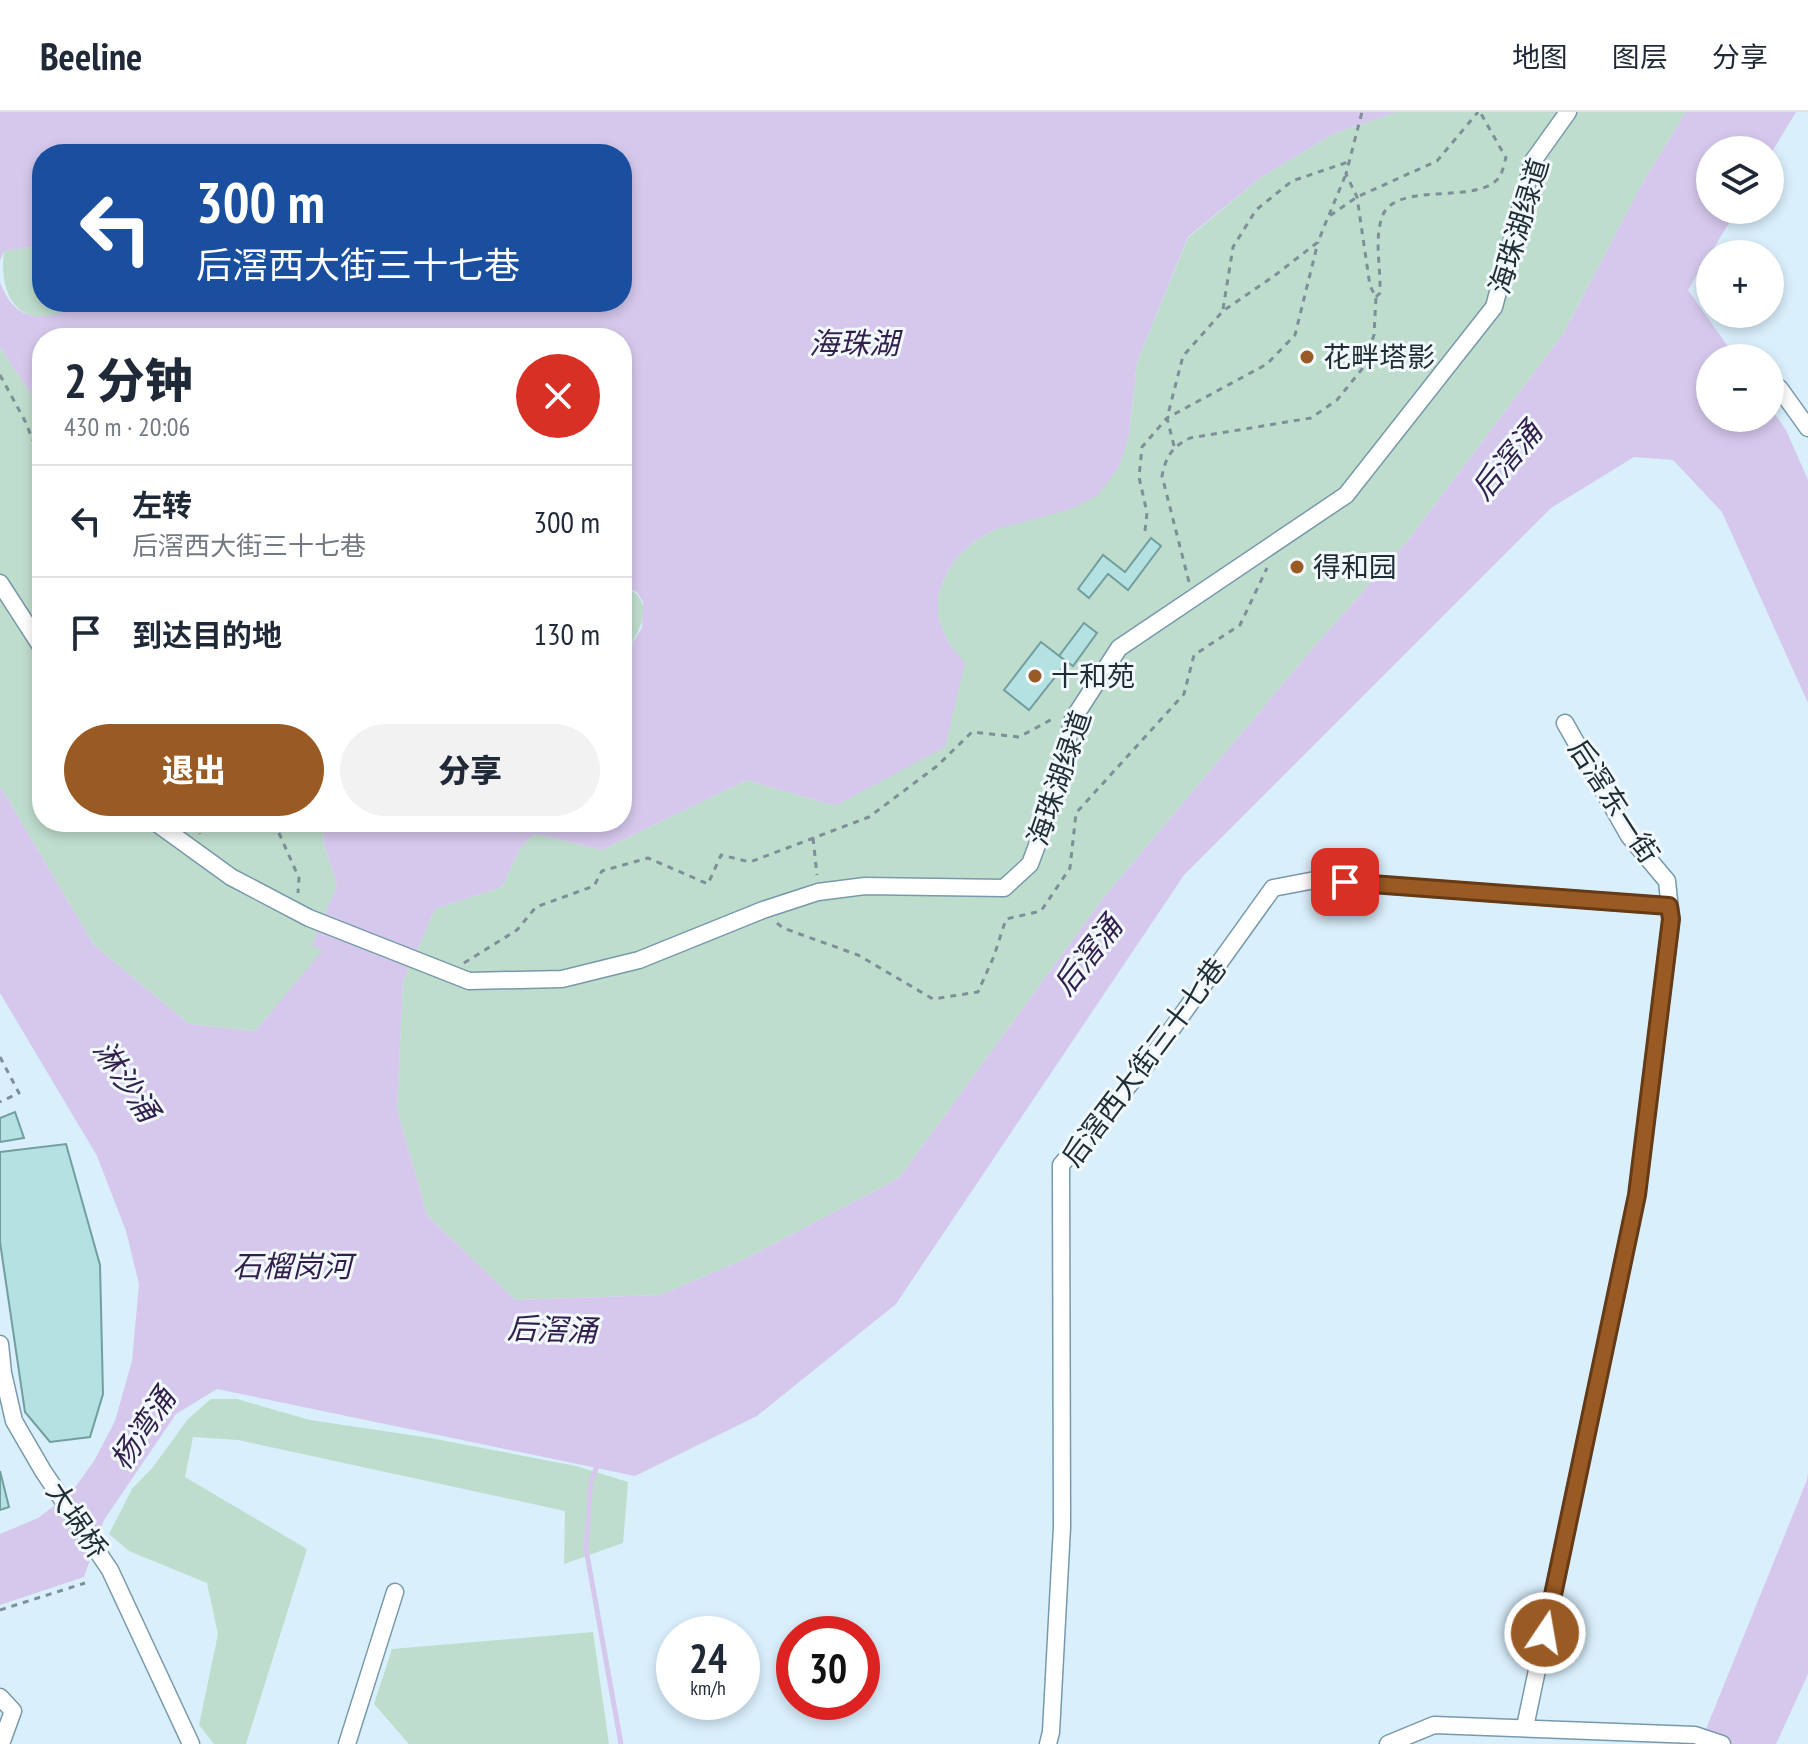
<!DOCTYPE html>
<html lang="zh">
<head>
<meta charset="utf-8">
<style>
  body { margin:0; font-family:"PT Sans Narrow","Noto Sans SC",sans-serif; background:#f2f2f3; color:#1f2937; height:100vh; display:flex; flex-direction:column; font-size:30px; white-space:nowrap }
  * { box-sizing:border-box; margin:0 }
  p { font-size:26px; color:#747a83 }
  .icon { flex:none; width:44px; height:44px; fill:none; stroke:currentColor; stroke-width:2; stroke-linecap:round; stroke-linejoin:round }
  .map { position:relative; flex:1; overflow:hidden }
  .sheet { position:absolute; left:32px; top:216px; width:600px; height:504px; display:flex; flex-direction:column; background:#fff; border-radius:32px; box-shadow:0 4px 12px #0003 }
  .sheet>* { flex:none }
  .guide { position:absolute; left:32px; top:32px; width:600px; height:168px; border-radius:32px; box-shadow:0 4px 12px #0003; background:#1a4fa0; color:#fff; overflow:hidden }
  .tools { position:absolute; left:1696px; top:24px; display:grid; gap:16px }
  .tools a { display:grid; place-items:center; width:88px; height:88px; border-radius:50%; background:#fff; box-shadow:0 4px 12px #0003; font-size:40px }
  .speed { position:absolute; left:656px; top:1504px; display:flex; gap:16px; font-size:40px; font-weight:700; text-align:center }
  .speed>* { display:grid; place-content:center; width:104px; height:104px; border-radius:50%; background:#fff; box-shadow:0 4px 12px #0003; line-height:1 }
  .speed small { font-size:20px; font-weight:400 }
  .speed .limit { border:12px solid #d22; background:#fff; color:#111 }
  .pin { position:absolute; display:grid; place-items:center; width:68px; height:68px; color:#fff; margin:-34px; border-radius:16px; box-shadow:0 4px 12px #0006 }
  .me { position:absolute; width:88px; margin:-44px; rotate:12deg; stroke-linejoin:round; filter:drop-shadow(0 0 6px #0008) }
  .turn { display:flex; align-items:center; gap:28px; height:168px; padding:0 32px; font-size:36px }
  .turn .icon { width:104px; height:104px; stroke-width:2.5 }
  .turn b { display:block; font-size:56px; line-height:68px }
  .round { display:grid; place-items:center; flex:none; width:84px; height:84px; border-radius:42px; background:#f2f2f3 }
  .head { display:flex; align-items:center; justify-content:space-between; height:136px; padding:0 32px }
  h1 { font-size:48px; font-weight:800; line-height:60px }
  .button { display:flex; gap:16px; margin-top:auto; padding:16px 32px }
  .button a { flex:1; height:92px; border-radius:48px; background:#9a5a23; color:#fff; font-size:32px; font-weight:800; line-height:92px; text-align:center }
  .button a+a { background:#f2f2f3; color:#1f2937 }
  ul { padding:0; list-style:none }
  li { display:flex; align-items:center; gap:24px; height:112px; padding:0 32px; border-top:2px solid #e0e1e3 }
  li div { flex:1 }
  li b { display:block; font-size:30px }
  li em { font-style:normal }
  header { display:flex; align-items:center; gap:48px; box-sizing:border-box; height:112px; padding:0 40px; background:#fff; border-bottom:2px solid #e0e1e3 }
  header strong { font-size:38px }
  nav { display:flex; gap:44px; margin-inline-start:auto; font-size:28px }
  .map>svg:first-child { display:block }
  .green { fill:#bfddcd }
  .water { fill:#d5c8ec }
  .lines { fill:none; stroke-linecap:round; stroke-linejoin:round }
  .stream { stroke:#d5c8ec; stroke-width:5 }
  .building { fill:#b4e1e2; stroke:#739e9f; stroke-width:2 }
  .minor-casing { stroke:#7799ab; stroke-width:19 }
  .path { stroke:#7d8f99; stroke-width:3; stroke-dasharray:6 6; stroke-linecap:butt }
  .minor { stroke:#fff; stroke-width:16 }
  .route-casing { stroke:#643a17; stroke-width:20 }
  .route { stroke:#9a5a23; stroke-width:14 }
  .poi-dot { fill:#9a5a23; stroke:#f2f9fd; stroke-width:3 }
  .labels { text-anchor:middle; stroke-width:6; stroke-linejoin:round; paint-order:stroke }
  .street-label { font-size:28px; fill:#1f2d35; stroke:#f2f9fd }
  .poi-label { font-size:28px; fill:#1f2d35; stroke:#f2f9fd; text-anchor:start }
  .water-label { font-size:30px; font-style:italic; fill:#321f4c; stroke:#f2f9fd }
</style>
</head>
<body>
<header>
<strong>Beeline</strong>
<nav><a>地图</a><a>图层</a><a>分享</a></nav>
</header>
<div class="map">
<svg width="1808" height="1632" viewBox="0 0 1808 1632">
  <rect width="100%" height="100%" fill="#d9effb"/>
  <path class="green" d="M1397 0H1686L1643 70 1563 222 1409 427 1301 550 1101 789 899 1066 745 1147 660 1183 515 1188 427 1103 397 998 403 870 435 797 502 775 520 736 535 722 602 738 747 668 835 694 965 552 948 530 938 505V483L948 458 960 442 975 429 996 417 1097 383 1119 354 1129 324 1137 250 1188 126 1260 66 1333 22Z
    M42 133V190H68L69 198C61 201 51 207 44 206 8 204 0 170 4 139Z
    M0 235 42 299V710H325L323 729 337 773 313 833 324 838 255 919 189 912 94 833 0 674Z
    M623 474C661 489 637 523 622 548Z
    M211 1287H237L310 1308 430 1326 576 1354 628 1370 623 1431 564 1452 565 1399 238 1328 193 1325 185 1365 307 1437 246 1632H214L199 1613 218 1522 207 1471 129 1439 109 1422 132 1377 153 1355 188 1307Z
    M593 1520 609 1632H409L374 1592 392 1537Z"/>
  <path class="water" d="M0 0H1397L1333 22 1260 66 1188 125 1137 250 1129 324 1119 355 1097 384 1068 398 996 417 975 429 960 442 948 458 938 483V505L948 530 965 551 945 635 835 694 747 668 602 738 535 722 520 736 502 775 435 797 403 870 397 998 427 1103 515 1188 660 1183 745 1147 899 1066 1101 789 1301 550 1409 427 1563 222 1643 70 1686 0H1796L1770 43V38H1710V98H1737L1688 178 1736 246H1710V306H1770V295L1786 318 1808 368V591L1722 400 1673 348 1634 345 1551 396 1184 763 896 1192 757 1304 635 1364 217 1277 176 1302 104 1408 84 1465 0 1493V1422L38 1406 71 1381 94 1349 115 1309 132 1249 139 1172 126 1119 97 1044 0 881V674L94 833 189 912 255 919 323 838 312 833 337 773 323 729 325 710H622V548L642 516 643 490 637 480 622 474V226H42V299L0 235V170C13 205 35 211 68 198V190H622V42H42V133L4 139 0 149Z
    M1808 1360V1562L1776 1632H1700L1807 1368Z"/>
  <g class="lines">
    <path class="stream" d="M598 1352 591 1369 586 1437 621 1632"/>
  </g>
  <path class="building" d="M1151 426 1161 434 1128 478 1108 462 1089 486 1078 477 1103 443 1125 460Z
    M1084 511 1097 521 1073 554 1059 544Z
    M1041 530 1067 550 1029 598 1004 578Z
    M15 1000 24 1026 0 1030V1006Z
    M66 1032 100 1153 103 1282 90 1325 50 1330 25 1300 0 1130V1040Z
    M0 1359 9 1395 0 1398Z"/>
  <g class="lines">
    <g class="minor-casing">
      <path id="minor" d="M1770 268 1780 277 1808 316
        M0 471 42 536
        M155 710 231 765 309 806 469 869 562 867 639 848 763 798 818 780 865 774 1004 776 1030 752 1049 701 1073 607 1119 536 1346 383 1494 195 1533 49 1568 0
        M0 1232 3 1261 14 1309 43 1359 110 1458 191 1632
        M0 1585 13 1599 1 1632
        M1525 1615 1637 1083 1671 807 1667 769 1629 724 1565 611
        M347 1632 395 1480
        M1048 1632 1051 1620 1062 1415 1061 1053 1146 953 1273 776 1315 768 1669 794
        M1388 1632 1434 1613 1695 1623 1722 1632"/>
    </g>
    <path class="path" d="M1329 103 1346 62
      M1376 185 1380 181C1381 157 1374 128 1382 105 1395 67 1480 95 1500 64 1503 59 1504 51 1506 46L1480 0
      M1223 197 1233 135 1256 98 1292 69 1348 50
      M0 263 25 309 42 350
      M1174 334 1167 306 1183 244 1223 199 1274 164 1318 130 1328 105 1357 85 1437 49 1478 0
      M1145 419 1147 401 1139 365 1142 335 1167 306 1267 252 1295 223 1318 130
      M1189 470 1162 364C1166 344 1172 335 1190 326L1311 306 1337 288 1362 257 1374 223 1376 185 1370 174 1357 85 1346 62 1362 0
      M196 710 200 722
      M274 710 299 766 298 781
      M813 726 817 763
      M777 811 783 816 858 843 933 887 978 880 994 844 1006 807 1041 799 1070 756 1076 701 1184 582 1194 543 1240 513 1267 456
      M464 851 517 818 536 795 594 774 602 759 648 746 708 772 721 743 750 750 869 705 937 654 972 620 1019 625 1056 605
      M0 945 19 981 0 990
      M0 1498 85 1471"/>
    <use href="#minor" class="minor"/>
  </g>
  <g class="lines">
    <g class="route-casing">
      <path id="route" d="M1345 770 1669 794 1671 807 1637 1083 1545 1521"/>
    </g>
    <use href="#route" class="route"/>
  </g>
  <g class="poi-dot">
    <circle cx="1307" cy="245" r="8"/>
    <circle cx="1297" cy="455" r="8"/>
    <circle cx="1035" cy="564" r="8"/>
  </g>
  <g class="labels">
    <g class="street-label">
      <text transform="translate(1519 114) rotate(-73)" y="10">海珠湖绿道</text>
      <text transform="translate(1059 666) rotate(-71)" y="10">海珠湖绿道</text>
      <text transform="translate(1614 689) rotate(57)" y="10">后滘东一街</text>
      <text transform="translate(1144 950) rotate(-53)" y="10">后滘西大街三十七巷</text>
      <text transform="translate(77 1408) rotate(56)" y="10">大埚桥</text>
    </g>
    <g class="poi-label">
      <text x="1323" y="255">花畔塔影</text>
      <text x="1313" y="465">得和园</text>
      <text x="1051" y="574">十和苑</text>
    </g>
    <g class="water-label">
      <text x="854" y="242">海珠湖</text>
      <text transform="translate(1507 349) rotate(-50)" y="10">后滘涌</text>
      <text transform="translate(1088 844) rotate(-52)" y="10">后滘涌</text>
      <text transform="translate(126 969) rotate(56)" y="10">淋沙涌</text>
      <text x="292" y="1165">石榴岗河</text>
      <text transform="translate(552 1218) rotate(2)" y="10">后滘涌</text>
      <text transform="translate(143 1317) rotate(-56)" y="10">杨湾涌</text>
    </g>
  </g>
</svg>
<div class="tools">
<a><svg class="icon" aria-label="layers" viewBox="0 0 24 24"><path d="M12 4l9 5-9 5-9-5zM3 14l9 5 9-5"/></svg></a>
<a>+</a>
<a>−</a>
</div>
<div class="speed"><div>24<small>km/h</small></div><div class="limit">30</div></div>
<div class="pin" style="left:1345px;top:770px;background:#d93025"><svg class="icon" aria-label="arrive" viewBox="0 0 24 24"><path d="M6 21V4h12l-3 4 3 4H6"/></svg></div>
<svg class="me" style="left:1545px;top:1521px" viewBox="-20 -20 40 40"><circle r="17" fill="#9a5a23" stroke="#fff" stroke-width="3"/><path d="M0-11L8 9 0 5-8 9z" fill="#fff"/></svg>
<div class="guide">
<div class="turn"><svg class="icon" aria-label="left" viewBox="0 0 24 24"><path d="M17 20v-9H6M10 6l-5 5 5 5"/></svg><div><b>300 m</b>后滘西大街三十七巷</div></div>
</div>
<section class="sheet">
<div class="head"><div><h1>2 分钟</h1><p>430 m · 20:06</p></div><a class="round" style="background:#d93025;color:#fff"><svg class="icon" aria-label="close" viewBox="0 0 24 24"><path d="M6 6l12 12M18 6L6 18"/></svg></a></div>
<ul>
<li><svg class="icon" aria-label="left" viewBox="0 0 24 24"><path d="M17 20v-9H6M10 6l-5 5 5 5"/></svg><div><b>左转</b><p>后滘西大街三十七巷</p></div><em>300 m</em></li>
<li><svg class="icon" aria-label="arrive" viewBox="0 0 24 24"><path d="M6 21V4h12l-3 4 3 4H6"/></svg><div><b>到达目的地</b></div><em>130 m</em></li>
</ul>
<div class="button"><a>退出</a><a>分享</a></div>
</section>
</div>
</body>
</html>
